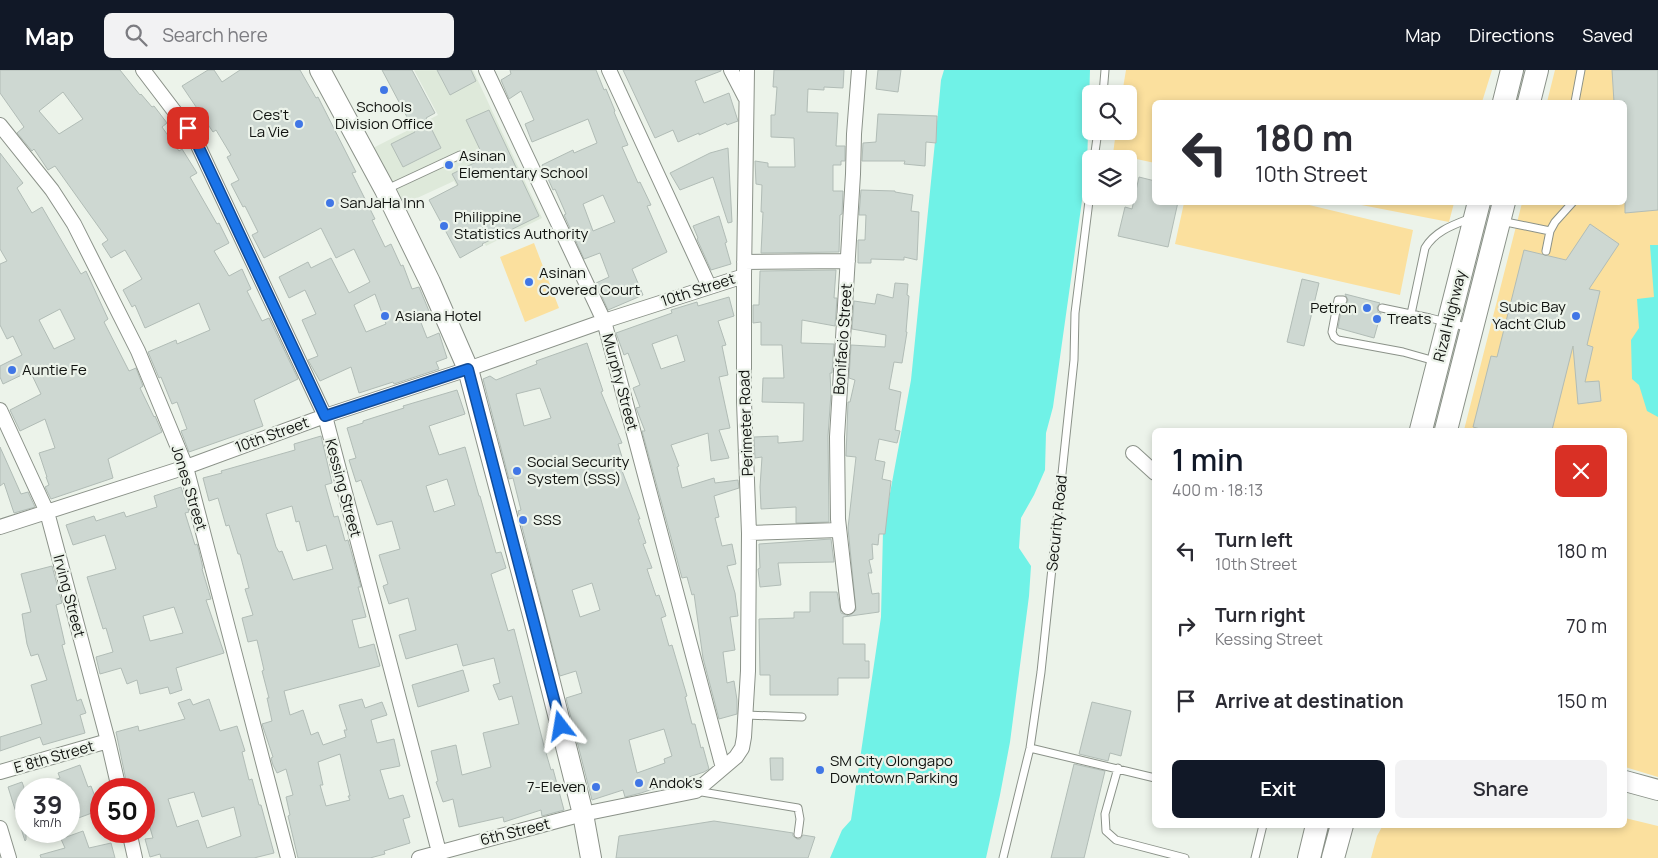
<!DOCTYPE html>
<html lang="en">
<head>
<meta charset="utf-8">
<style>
  body { margin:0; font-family:Manrope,sans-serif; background:#f2f2f3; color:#2b2b33; height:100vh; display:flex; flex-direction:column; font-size:19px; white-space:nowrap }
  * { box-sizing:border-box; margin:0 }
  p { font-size:16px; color:#7c7c81 }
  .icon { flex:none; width:28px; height:28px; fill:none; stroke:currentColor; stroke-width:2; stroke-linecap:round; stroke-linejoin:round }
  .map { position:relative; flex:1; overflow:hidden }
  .drawer { position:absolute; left:1152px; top:358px; width:475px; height:400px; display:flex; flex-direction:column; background:#fff; border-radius:8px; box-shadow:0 2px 8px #0003 }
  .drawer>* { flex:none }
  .guide { position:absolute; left:1152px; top:30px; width:475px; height:105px; border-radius:8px; box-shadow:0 2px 8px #0003; background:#fff; color:#2b2b33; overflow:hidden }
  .buttons { position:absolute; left:1082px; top:15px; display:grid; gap:10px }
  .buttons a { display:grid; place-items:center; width:55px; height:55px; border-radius:8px; background:#fff; box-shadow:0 2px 8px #0003; font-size:25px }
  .speed { position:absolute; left:15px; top:708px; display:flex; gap:10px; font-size:25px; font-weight:700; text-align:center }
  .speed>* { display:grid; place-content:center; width:65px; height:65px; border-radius:50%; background:#fff; box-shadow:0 2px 8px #0003; line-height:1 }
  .speed small { font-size:12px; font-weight:400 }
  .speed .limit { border:8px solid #d22; background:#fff; color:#111 }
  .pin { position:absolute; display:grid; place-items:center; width:42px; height:42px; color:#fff; margin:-21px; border-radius:10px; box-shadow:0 2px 8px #0006 }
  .me { position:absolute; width:55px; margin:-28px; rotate:346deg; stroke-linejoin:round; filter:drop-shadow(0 0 4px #0008) }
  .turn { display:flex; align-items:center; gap:18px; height:105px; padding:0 20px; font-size:22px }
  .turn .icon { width:65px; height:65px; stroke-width:2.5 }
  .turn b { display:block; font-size:35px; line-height:42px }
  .round { display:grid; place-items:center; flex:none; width:52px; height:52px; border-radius:8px; background:#f2f2f3 }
  .headline { display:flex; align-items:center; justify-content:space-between; height:85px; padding:0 20px }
  h1 { font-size:30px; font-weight:600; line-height:38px; color:#111827 }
  .cta { display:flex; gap:10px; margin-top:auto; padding:10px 20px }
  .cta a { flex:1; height:58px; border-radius:8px; background:#111827; color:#fff; font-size:20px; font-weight:600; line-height:58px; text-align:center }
  .cta a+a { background:#f2f2f3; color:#2b2b33 }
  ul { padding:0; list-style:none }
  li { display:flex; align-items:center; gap:15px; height:75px; padding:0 20px }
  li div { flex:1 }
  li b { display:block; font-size:19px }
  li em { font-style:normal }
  header { display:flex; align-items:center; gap:30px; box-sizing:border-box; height:70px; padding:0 25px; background:#111827; color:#fff }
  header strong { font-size:24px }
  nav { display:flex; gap:28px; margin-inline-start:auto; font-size:18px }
  .search { width:350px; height:45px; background:#f2f2f3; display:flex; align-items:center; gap:12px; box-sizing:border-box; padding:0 18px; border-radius:8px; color:#7c7c81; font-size:19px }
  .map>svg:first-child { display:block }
  .built { fill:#dee9da }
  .green { fill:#fbe09e }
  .water { fill:#70f2e7 }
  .building { fill:#ced8d2; stroke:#b1bcb6; fill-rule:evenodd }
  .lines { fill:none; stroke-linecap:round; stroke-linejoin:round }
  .lane-casing { stroke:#8b9289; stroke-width:9 }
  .street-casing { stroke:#8b9289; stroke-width:16 }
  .secondary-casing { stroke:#8b9289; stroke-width:22 }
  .primary-casing { stroke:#8b9289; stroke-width:24 }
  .lane { stroke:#fff; stroke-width:7 }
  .street { stroke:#fff; stroke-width:14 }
  .secondary { stroke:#fff; stroke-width:20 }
  .primary { stroke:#fff; stroke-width:22 }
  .route-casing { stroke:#114b97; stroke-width:12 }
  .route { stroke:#1a73e8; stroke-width:9 }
  .poi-dot { fill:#4076e6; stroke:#ecf3ea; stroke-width:2 }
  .labels { text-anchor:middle; stroke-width:4.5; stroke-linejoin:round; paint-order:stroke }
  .poi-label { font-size:15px; fill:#10120f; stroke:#ecf3ea; text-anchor:start }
  .street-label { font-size:15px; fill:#10120f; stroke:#ecf3ea }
</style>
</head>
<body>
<header>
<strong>Map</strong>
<div class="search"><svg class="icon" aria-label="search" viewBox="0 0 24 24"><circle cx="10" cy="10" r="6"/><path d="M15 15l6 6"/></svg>Search here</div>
<nav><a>Map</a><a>Directions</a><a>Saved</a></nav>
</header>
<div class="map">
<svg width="1658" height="788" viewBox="0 0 1658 788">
  <rect width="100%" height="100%" fill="#ecf3ea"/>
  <path class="built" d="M414 0H473L542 148 486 176 454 111 402 135 373 78 438 45Z"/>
  <path class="green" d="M1126 0H1492L1482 32H1155V93L1113 84 1116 61H1129V24H1122Z
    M1555 0H1658V707L1625 697V360H1464L1522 133 1625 132V32H1547Z
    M1184 133H1301L1413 160 1400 225 1175 174Z
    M1351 133H1454L1449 152Z
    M534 173 559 238 525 252 500 187Z
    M1625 748 1658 756V788H1371L1377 766 1383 755H1625Z"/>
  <path class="water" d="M944 0H1090L1087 95 1053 337 1046 363 1045 400 1034 425 1021 448 1019 478 1031 496 1029 526 1010 672 1000 725 986 788H830L842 760 851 750 881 547 883 461 911 310 939 32 941 10Z
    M1650 175H1658V347L1647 341 1639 315 1632 309 1631 270 1639 258 1637 229 1654 227Z"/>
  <path class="building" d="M0 0H120L140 25 141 24 152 37 154 36 167 53 162 57 179 81 182 79 197 103 190 107 217 154 219 153 229 173 214 181 229 206 242 199 251 219 247 221 262 251 269 248 298 309 254 330 263 356 189 382 181 361 187 359 177 332 172 334 161 307 159 308 148 282 176 270 177 274 210 260 199 233 145 258 135 235 132 237 123 220 142 209 125 180 111 188 102 174 108 170 55 96 48 100 34 79 32 81 17 63 24 57 0 23ZM63 22 83 49 59 64 39 41Z
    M208 0H214L222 12 240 0H300L316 28 318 27 356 102 352 103 375 149 372 150 385 177 391 174 401 196 403 195 412 219 419 217 429 241 418 245 427 268 439 263 447 288 436 292 439 299 394 314 393 312 359 323 351 297 320 311 308 290 318 286 302 250 316 244 305 220 289 228 279 207 308 192 311 198 331 188 349 223 370 212 354 179 336 188 321 158 264 188 252 165 258 162 245 136 243 137 231 114 239 110 227 87 231 85 216 60 213 62 182 16ZM375 224 386 254 366 262 354 235Z
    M382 0H412L435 43 426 48 441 78 403 97 391 74 415 62Z
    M437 0H471L476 11 450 25Z
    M510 0H596L604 20 606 19 615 41 614 42 628 75 622 77 638 113 640 112 651 135 647 136 667 182 632 199 643 225 608 240 596 213 609 207 600 183 584 189 564 145 566 144 555 119 553 120 542 95 573 80 574 83 597 73 588 49 532 72 525 54 534 50 521 21 509 29 501 10 511 4ZM603 125 615 152 593 161 583 134Z
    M623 0H721V1L695 11 704 33 729 23 738 51 727 55 726 53 699 65V63L678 72 673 60 655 68Z
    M774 0H844L843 18 824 17V20L808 19 807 42 838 43 836 76H845V91H841V95H833V121H843L842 144 840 145 839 182 761 183 763 142H761L762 115 756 114 755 91 768 93V97H795L794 68 771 67V45H775L777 17H773Z
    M878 0H901L898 22 876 19Z
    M1612 0H1658V140L1625 143V32H1614Z
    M489 40 539 146 482 174 483 175 460 188 429 130 458 115 452 104 484 88 466 50Z
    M878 44 937 46 936 73 926 72 925 96 904 94 905 91H862L863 73 876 72Z
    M728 78 732 152 728 153 713 107 680 120 670 103 710 83Z
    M0 83 23 113 17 118 32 143 42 137 81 204 86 201 108 249 104 252 129 301 136 298 143 316 140 318 154 347 155 346 162 362 108 389 113 408 51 429 45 417 49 415 46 407H47L39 383 55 378 45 349 20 361 10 340 41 324 30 301 3 314 0 307V296L22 285 13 266 7 269 0 255V194L7 191 0 179ZM60 239 75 269 54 279 39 250Z
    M1139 107 1155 111V132H1178L1168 177 1118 166 1125 137 1132 139Z
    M861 120 895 121V122L913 125 911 141 919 142 917 190 904 187V190L871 189V193H858V170H865L866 145H859Z
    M719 146 727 172 725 173 731 194 711 200 697 169 698 168 693 156Z
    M1590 154 1619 174 1589 219 1600 221 1587 275 1593 277 1585 312 1599 311 1601 331 1578 334 1573 276 1552 360H1484L1473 357 1491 286 1497 287 1524 180 1566 190Z
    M836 200 834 228H837L835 256 802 250 801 273 834 274 832 303H830L831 323 828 366 829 452 796 453V437L761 439 760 417 762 387 755 388 754 367 778 366V373L803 371 804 333 762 332 763 308H784L782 275H761V252L753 253V235H759L760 201Z
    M1302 209 1319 213 1304 276 1287 272Z
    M895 213 908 214 907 225 909 226 906 262H907L902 293 894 292 889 319 901 322 895 360 900 361 897 373 879 369 875 390 885 392 882 409 891 411 885 464H879L878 475 872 474 873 489 869 490 872 503H868L872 524 879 523V542L843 547V574H865V591H869V608H838V625H770V605H760L759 549 794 548V542H810V522H837L841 543 849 546 856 540 848 458 856 387 846 386 848 332H850L855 310 849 308 851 275 885 277 886 265 852 259 854 231 875 234 877 224 893 228Z
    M1345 224 1380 233 1377 237 1378 242 1381 243 1374 268 1338 258 1342 235 1346 234 1348 230Z
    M729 227 734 246 718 251 726 275 722 276 728 305 719 307 730 358 719 360 729 388 711 391 708 363 671 375 679 396 677 397 682 418 714 408 715 413 738 410 739 418 714 426 719 447 715 448 722 476 732 474 736 494 727 496 735 523 738 546 730 547 735 580 723 582 727 613 734 611 737 630V644L719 649 703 588 694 524 692 525 687 507 682 508 642 361H645L636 338 640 337 633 318 640 315 628 283 624 285 616 263 672 243 671 240 697 232 698 236ZM677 265 685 291 661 299 652 274Z
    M587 273 603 321 601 322 622 373 618 374 625 397 621 398 640 449H638L646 473 643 474 652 498 647 499 656 526 659 525 666 546 661 548 669 576 672 575 687 626 685 627 692 654H695L701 678 703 677 709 699 704 702 641 723 625 727 623 720 592 730 566 628 582 623 576 601 560 606 518 441 521 440 513 408 509 409 483 309 490 306 496 310 537 294 536 291ZM540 318 551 348 524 356 516 324ZM592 513 600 540 580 547 572 520ZM664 659 672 686 664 689 665 693 637 703 629 670Z
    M457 320 465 344 429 356 439 385 465 377 479 426H480L496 483 501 482 506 498 491 504 508 561 514 559 544 676 551 700 553 699 564 740 542 746 541 740 504 752 503 747 459 757 453 729 443 732 436 712 438 711 431 681 456 675 462 705 491 697 483 663 519 654 512 626 499 630 493 615 500 613 494 588 463 596 457 574 406 589 399 565 416 560 408 528 389 534 383 516 388 514 379 485 400 479 392 451 377 455 361 410 356 412 349 390 356 388 347 358 363 353V351L404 338 403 336ZM447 409 455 435 434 442 426 416Z
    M321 366 332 413 325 415 334 447 338 446 345 471 348 470 361 517H358L366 547 352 550 359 578 374 574 380 596 284 621 290 645 303 640 311 665 318 662 323 675 346 667 344 660H347L339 635 362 629 365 638 382 632 387 645 371 650 377 673 394 669 400 696 380 700 389 729 403 725 410 747 403 749 410 773 384 781 385 784 370 788H298L288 746 290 745 286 727 293 725 286 699 277 703 273 695 271 688 273 687 262 654 272 651 267 628H269L262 601 264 600 257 570 248 572 242 548 253 545 245 519 249 518 240 484H238L229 455 226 456 218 428 209 431 203 408 222 403 221 401 295 380 294 374ZM292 436 296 452 299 451 307 481 326 475 333 499 293 510 282 481 279 482 276 477 266 444ZM340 684 350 726H348L350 730 326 736 320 715H323L318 692Z
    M0 377 21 424 28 422 35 437 14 443 4 413 0 416Z
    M181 417 189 442 185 443 195 475 197 474 198 477 203 498 202 499 211 529 206 530 224 583 176 598 182 620 170 624 168 617 140 624 137 610 127 614 121 598 100 604 96 587 113 582 106 558 103 559 87 507 116 499 105 465 73 475 66 455 94 446 96 451 124 442 126 447 157 437 154 426ZM174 537 183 563 150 571 143 546Z
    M831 469 834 492 778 493 781 515 760 517 758 499 760 498 759 474Z
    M52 496 62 533 56 535 65 574 62 575 77 631 81 629 86 643 80 645 85 663 43 675 40 667 0 681V667L42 654 31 615 47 610 38 584 31 586 27 574 22 544 31 542 21 504Z
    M463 600 469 621 418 637 412 615Z
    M190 629 193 635 209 629 220 661 237 656 245 681 242 682 249 710 252 709 259 735H261L274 783 254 788H161L160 784 150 787 145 769 153 768 144 737V719H131L130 714 127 715 116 662 138 656 139 661 185 649 178 633ZM194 722 202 747 234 737 241 766 207 778 198 750 177 757 168 729Z
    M1092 632 1131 641 1121 686 1110 683 1108 691 1079 684Z
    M770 688H783V710H771Z
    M1074 694 1105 701 1084 788H1051Z
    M80 695 88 717 91 716 100 740 73 750 69 735V719H35V717L60 708 58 703Z
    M22 712 26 723V770L25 771 8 717Z
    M714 751 793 763V766L797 769H800L803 765 815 767 808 788H616L619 766Z
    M83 761 89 778 111 773 115 788H41L40 785 65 778 61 769Z"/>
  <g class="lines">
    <g class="lane-casing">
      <path id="lane" d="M1103 24 1105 0
        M1575 32 1581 0
        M1094 89 1098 61
        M387 119 460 85
        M1501 151 1550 161
        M1546 181 1550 161 1555 152 1573 132
        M1343 230H1338L1332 262 1334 267 1338 270 1403 282 1435 291
        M1382 238 1430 248 1470 258
        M1411 244 1425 178C1435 161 1453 155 1471 148
        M746 645 802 647
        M1030 678 1155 708
        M1118 698 1105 744 1106 761 1116 770 1185 788
        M696 721 798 738 800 749 798 764
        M1003 788 1030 678 1041 602 1074 290 1075 243 1091 115
        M1255 788 1263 755"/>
    </g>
    <g class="street-casing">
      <path id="street" d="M143 0 194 67 325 346 439 782
        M486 0 604 251 723 698
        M609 0 709 216
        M731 0 745 27
        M0 55 52 120 74 154 138 281 186 397 288 788
        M744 192 848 191
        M0 340 47 442 108 671 119 719
        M1133 383 1155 403
        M0 457 186 397 325 346 468 299 604 251 744 206
        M749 463 839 460
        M848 537 838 449 837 367 853 104 854 64 859 0
        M0 702 108 671
        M0 758 9 788
        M129 761 135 788
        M419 788 583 744 696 721 736 687 742 678 744 667 748 601 749 463 744 332V206L747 0"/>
    </g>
    <g class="secondary-casing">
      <path id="secondary" d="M320 0 385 120 430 212 468 299 534 549 583 744 591 788
        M1625 711 1658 720"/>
    </g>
    <g class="primary-casing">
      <path id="primary" d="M1504 32 1512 0
        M1529 32 1537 0
        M1421 360 1479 132
        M1446 360 1504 132
        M1309 788 1317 755
        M1333 788 1342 755"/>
    </g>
    <use href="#lane" class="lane"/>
    <use href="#street" class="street"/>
    <use href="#secondary" class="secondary"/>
    <use href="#primary" class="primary"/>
  </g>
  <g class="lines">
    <g class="route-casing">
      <path id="route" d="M188 58 194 67 325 346 468 299 561 656"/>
    </g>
    <use href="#route" class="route"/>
  </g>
  <g class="poi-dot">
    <circle cx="384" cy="20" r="5"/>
    <circle cx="299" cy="54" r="5"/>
    <circle cx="449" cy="95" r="5"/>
    <circle cx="330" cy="133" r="5"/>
    <circle cx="444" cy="156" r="5"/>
    <circle cx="529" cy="212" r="5"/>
    <circle cx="1367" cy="238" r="5"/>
    <circle cx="385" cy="246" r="5"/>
    <circle cx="1576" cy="246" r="5"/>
    <circle cx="1377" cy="249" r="5"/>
    <circle cx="12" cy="300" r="5"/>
    <circle cx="517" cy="401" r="5"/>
    <circle cx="523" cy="450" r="5"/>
    <circle cx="820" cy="700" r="5"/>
    <circle cx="639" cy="713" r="5"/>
    <circle cx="596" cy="717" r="5"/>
  </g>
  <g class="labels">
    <g class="poi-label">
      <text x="384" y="42" text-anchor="middle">Schools<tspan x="384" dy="17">Division Office</tspan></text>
      <text x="289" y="50" text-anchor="end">Ces't<tspan x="289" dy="17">La Vie</tspan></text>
      <text x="459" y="91">Asinan<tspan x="459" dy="17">Elementary School</tspan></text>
      <text x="340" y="138">SanJaHa Inn</text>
      <text x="454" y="152">Philippine<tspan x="454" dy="17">Statistics Authority</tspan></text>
      <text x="539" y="208">Asinan<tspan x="539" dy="17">Covered Court</tspan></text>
      <text x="1566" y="242" text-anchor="end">Subic Bay<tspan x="1566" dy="17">Yacht Club</tspan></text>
      <text x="1357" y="243" text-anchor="end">Petron</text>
      <text x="395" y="251">Asiana Hotel</text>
      <text x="1387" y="254">Treats</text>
      <text x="22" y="305">Auntie Fe</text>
      <text x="527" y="397">Social Security<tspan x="527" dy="17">System (SSS)</tspan></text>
      <text x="533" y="455">SSS</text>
      <text x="830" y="696">SM City Olongapo<tspan x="830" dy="17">Downtown Parking</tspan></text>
      <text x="649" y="718">Andok's</text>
      <text x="586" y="722" text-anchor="end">7-Eleven</text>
    </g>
    <g class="street-label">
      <text transform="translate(698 220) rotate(-18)" y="5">10th Street</text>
      <text transform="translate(1450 246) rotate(-76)" y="5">Rizal Highway</text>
      <text transform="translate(843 269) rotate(-86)" y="5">Bonifacio Street</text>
      <text transform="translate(620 312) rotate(75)" y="5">Murphy Street</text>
      <text transform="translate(746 353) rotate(-92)" y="5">Perimeter Road</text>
      <text transform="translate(272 365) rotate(-20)" y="5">10th Street</text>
      <text transform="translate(189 418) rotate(73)" y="5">Jones Street</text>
      <text transform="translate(343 418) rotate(75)" y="5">Kessing Street</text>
      <text transform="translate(1057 453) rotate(-84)" y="5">Security Road</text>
      <text transform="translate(69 526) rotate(75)" y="5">Irving Street</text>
      <text transform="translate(54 687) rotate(-16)" y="5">E 8th Street</text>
      <text transform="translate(515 762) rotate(-14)" y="5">6th Street</text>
    </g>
  </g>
</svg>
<div class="buttons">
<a><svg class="icon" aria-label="search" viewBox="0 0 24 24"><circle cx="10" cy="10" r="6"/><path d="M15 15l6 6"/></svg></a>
<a><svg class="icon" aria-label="layers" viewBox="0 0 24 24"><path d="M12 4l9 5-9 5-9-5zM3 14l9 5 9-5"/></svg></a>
</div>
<div class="speed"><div>39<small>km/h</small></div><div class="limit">50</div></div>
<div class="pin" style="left:188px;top:58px;background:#d93025"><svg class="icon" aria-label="arrive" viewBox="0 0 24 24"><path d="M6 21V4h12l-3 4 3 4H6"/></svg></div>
<svg class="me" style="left:561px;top:656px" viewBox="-20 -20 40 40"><path d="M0-17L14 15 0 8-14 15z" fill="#1a73e8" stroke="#fff" stroke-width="4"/></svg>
<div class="guide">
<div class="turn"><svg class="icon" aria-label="left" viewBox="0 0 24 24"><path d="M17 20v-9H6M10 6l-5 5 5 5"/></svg><div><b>180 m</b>10th Street</div></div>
</div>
<section class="drawer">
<div class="headline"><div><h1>1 min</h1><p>400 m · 18:13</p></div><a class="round" style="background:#d93025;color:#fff"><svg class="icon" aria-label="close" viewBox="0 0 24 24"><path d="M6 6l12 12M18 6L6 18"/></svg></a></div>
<ul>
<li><svg class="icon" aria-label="left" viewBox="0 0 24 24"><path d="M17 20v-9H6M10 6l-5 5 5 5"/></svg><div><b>Turn left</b><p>10th Street</p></div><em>180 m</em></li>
<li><svg class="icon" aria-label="right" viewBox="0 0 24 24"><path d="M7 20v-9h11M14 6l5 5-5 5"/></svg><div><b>Turn right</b><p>Kessing Street</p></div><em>70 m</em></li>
<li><svg class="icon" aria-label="arrive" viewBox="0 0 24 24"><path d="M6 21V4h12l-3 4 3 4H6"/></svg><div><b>Arrive at destination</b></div><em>150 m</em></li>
</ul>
<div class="cta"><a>Exit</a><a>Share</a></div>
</section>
</div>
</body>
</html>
